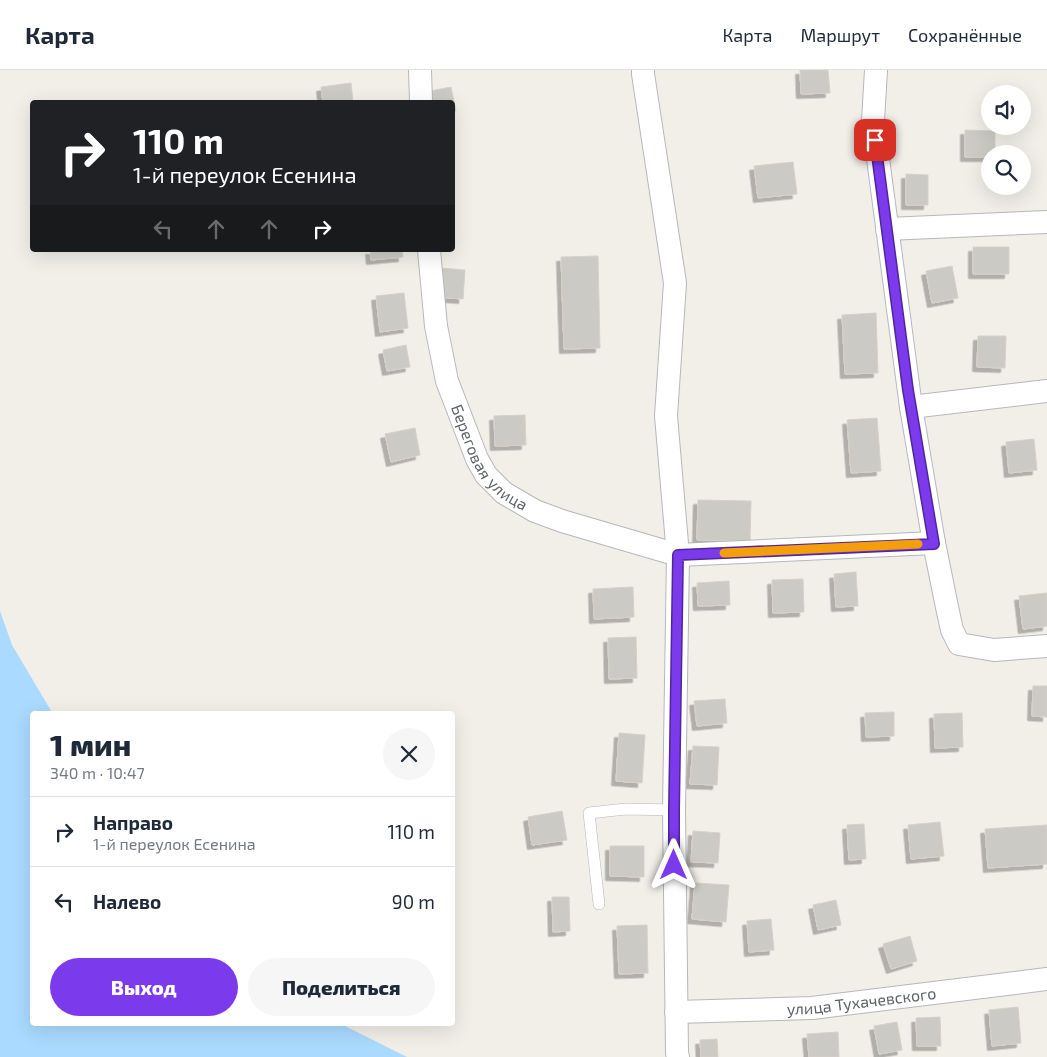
<!DOCTYPE html>
<html lang="ru">
<head>
<meta charset="utf-8">
<style>
  body { margin:0; font-family:"Exo 2",sans-serif; background:#f6f6f7; color:#1f2937; height:100vh; display:flex; flex-direction:column; font-size:19px; white-space:nowrap }
  * { box-sizing:border-box; margin:0 }
  p { font-size:16px; color:#747a83 }
  .icon { flex:none; width:28px; height:28px; fill:none; stroke:currentColor; stroke-width:2; stroke-linecap:round; stroke-linejoin:round }
  .map { position:relative; flex:1; overflow:hidden }
  .details { position:absolute; left:30px; top:641px; width:425px; height:315px; display:flex; flex-direction:column; background:#fff; border-radius:5px; box-shadow:0 5px 20px #0002 }
  .details>* { flex:none }
  .top-card { position:absolute; left:30px; top:30px; width:425px; height:152px; border-radius:5px; box-shadow:0 5px 20px #0002; background:#202124; color:#fff; overflow:hidden }
  .controls { position:absolute; left:981px; top:15px; display:grid; gap:10px }
  .controls a { display:grid; place-items:center; width:50px; height:50px; border-radius:50%; background:#fff; box-shadow:0 5px 20px #0002; font-size:25px }
  .pin { position:absolute; display:grid; place-items:center; width:42px; height:42px; color:#fff; margin:-21px; border-radius:10px; box-shadow:0 2px 8px #0006 }
  .me { position:absolute; width:55px; margin:-28px; rotate:0deg; stroke-linejoin:round; filter:drop-shadow(0 0 4px #0008) }
  .turn { display:flex; align-items:center; gap:18px; height:105px; padding:0 20px; font-size:22px }
  .turn .icon { width:65px; height:65px; stroke-width:2.5 }
  .turn b { display:block; font-size:35px; line-height:42px }
  .lanes { display:flex; align-items:center; height:48px; padding:0 20px; background:#0003; justify-content:center; gap:25px; direction:ltr }
  .lanes .off { opacity:.35 }
  .round { display:grid; place-items:center; flex:none; width:52px; height:52px; border-radius:26px; background:#f6f6f7 }
  .head { display:flex; align-items:center; justify-content:space-between; height:85px; padding:0 20px }
  h1 { font-size:30px; font-weight:800; line-height:38px }
  .action { display:flex; gap:10px; margin-top:auto; padding:10px 20px }
  .action a { flex:1; height:58px; border-radius:30px; background:#7c3aed; color:#fff; font-size:20px; font-weight:800; line-height:58px; text-align:center }
  .action a+a { background:#f6f6f7; color:#1f2937 }
  ul { padding:0; list-style:none }
  li { display:flex; align-items:center; gap:15px; height:70px; padding:0 20px; border-top:1px solid #e0e1e3 }
  li div { flex:1 }
  li b { display:block; font-size:19px }
  li em { font-style:normal }
  header { display:flex; align-items:center; gap:30px; box-sizing:border-box; height:70px; padding:0 25px; background:#fff; border-bottom:1px solid #e0e1e3 }
  header strong { font-size:24px }
  nav { display:flex; gap:28px; margin-inline-start:auto; font-size:18px }
  .map>svg:first-child { display:block }
  .water { fill:#aadaff }
  .building { fill:#cccac5; stroke:#d6d1c6; filter:url(#shadow) }
  .lines { fill:none; stroke-linecap:round; stroke-linejoin:round }
  .lane-casing { stroke:#b5b8bc; stroke-width:12 }
  .street-casing { stroke:#b5b8bc; stroke-width:24 }
  .lane { stroke:#fff; stroke-width:11 }
  .street { stroke:#fff; stroke-width:22 }
  .route-casing { stroke:#51269a; stroke-width:12 }
  .route { stroke:#7c3aed; stroke-width:9 }
  .slow { stroke:#f59e0b; stroke-width:9 }
  .labels { text-anchor:middle; stroke-width:5; stroke-linejoin:round; paint-order:stroke }
  .street-label { font-size:16px; fill:#5f6368; stroke:#fff }
</style>
</head>
<body>
<header>
<strong>Карта</strong>
<nav><a>Карта</a><a>Маршрут</a><a>Сохранённые</a></nav>
</header>
<div class="map">
<svg width="1047" height="987" viewBox="0 0 1047 987">
  <defs>
    <filter id="shadow"><feDropShadow dx="-4.5" dy="4.5" stdDeviation="0" flood-color="#0004"/></filter>
  </defs>
  <rect width="100%" height="100%" fill="#f1efe8"/>
  <path class="water" d="M0 541 12 575 53 644H32V954H341L407 987H0Z"/>
  <path class="building" d="M800 0H828L830 23 801 24Z
    M351 13 353 32H323L321 17Z
    M451 17 456 41H452V32H427L425 22Z
    M965 60 995 61V84H990V87H965Z
    M793 92 797 124 758 128 754 96Z
    M906 104 928 105V135H906Z
    M973 177H1009V204H973Z
    M370 180H402L403 187 371 190Z
    M598 186 600 278 564 279 561 187Z
    M952 196 958 228 932 233 926 201Z
    M440 198 465 200 463 229 438 227Z
    M404 223 408 258 380 262 376 226Z
    M876 243 878 303 845 304 842 245Z
    M978 266H1006L1005 298 977 297Z
    M406 275 410 297 387 301 383 280Z
    M525 345 526 375 495 376 494 346Z
    M877 348 881 401 851 403 847 350Z
    M415 358 420 385 391 392 385 364Z
    M1034 369 1037 400 1009 403 1006 372Z
    M698 430 751 431 750 471 697 470Z
    M856 502 858 536 836 537 834 504Z
    M803 509 804 542 773 543 772 510Z
    M729 511 730 535 698 536 697 513Z
    M633 517 634 547 594 549 593 519Z
    M1047 523V556L1023 559 1019 526Z
    M636 567 637 608 609 609 608 568Z
    M1033 616H1047V647L1032 646Z
    M725 629 727 653 697 656 694 631Z
    M894 642V666L866 667 865 643Z
    M962 643 963 677 935 678 934 644Z
    M619 663 645 665 642 713 616 711Z
    M693 676 719 677 717 715 690 714Z
    M562 741 567 770 532 775 528 747Z
    M940 752 944 786 911 789 908 755Z
    M864 754 866 789 849 790 847 755Z
    M1047 755V794L988 798 985 759Z
    M693 761 720 763 718 793 691 792Z
    M610 776H644V807L610 806Z
    M695 813 729 815 726 852 692 849Z
    M552 827H569L570 861 553 862Z
    M836 830 841 855 818 860 813 835Z
    M771 849 774 880 749 882 747 851Z
    M647 855 648 903 619 904 617 856Z
    M910 866 917 891 891 899 883 874Z
    M1018 937 1021 973 992 976 989 940Z
    M940 947 941 976H917L916 948Z
    M897 952 902 980 879 984 874 956Z
    M838 962 839 987H809L807 964Z
    M717 969 718 987H701L700 970Z"/>
  <g class="lines">
    <g class="lane-casing">
      <path id="lane" d="M599 834 589 743 626 739 674 740"/>
    </g>
    <g class="street-casing">
      <g id="street">
        <path d="M420 0 421 32"/>
        <path d="M643 0V4L675 213 666 346 678 485 674 740 677 983 678 987"/>
        <path d="M876 0 873 51 911 337 934 473 947 537 952 560 959 574 994 580 1047 576"/>
        <path d="M887 159 1047 152"/>
        <path id="s1" d="M429 180 436 256 447 311 477 389 486 405 504 423 535 441 562 451 678 485 934 473"/>
        <path d="M911 337 1047 321"/>
        <path id="s2" d="M676 942 812 938 1047 909"/>
      </g>
    </g>
    <use href="#lane" class="lane"/>
    <use href="#street" class="street"/>
  </g>
  <g class="lines">
    <g class="route-casing">
      <path id="route" d="M674 795V740L678 485 934 474 908 320 875 70"/>
    </g>
    <use href="#route" class="route"/>
    <path class="slow" d="M724 483 918 474"/>
  </g>
  <g class="labels">
    <g class="street-label">
      <text dy="6" stroke="none"><textPath href="#s1" startOffset="222">Береговая улица</textPath></text>
      <text dy="6" stroke="none"><textPath href="#s2" startOffset="186">улица Тухачевского</textPath></text>
    </g>
  </g>
</svg>
<div class="controls">
<a><svg class="icon" aria-label="sound" viewBox="0 0 24 24"><path d="M4 9h4l5-4v14l-5-4H4zM17 9q2 3 0 6"/></svg></a>
<a><svg class="icon" aria-label="search" viewBox="0 0 24 24"><circle cx="10" cy="10" r="6"/><path d="M15 15l6 6"/></svg></a>
</div>
<div class="pin" style="left:875px;top:70px;background:#d93025"><svg class="icon" aria-label="arrive" viewBox="0 0 24 24"><path d="M6 21V4h12l-3 4 3 4H6"/></svg></div>
<svg class="me" style="left:674px;top:795px" viewBox="-20 -20 40 40"><path d="M0-17L14 15 0 8-14 15z" fill="#7c3aed" stroke="#fff" stroke-width="4"/></svg>
<div class="top-card">
<div class="turn"><svg class="icon" aria-label="right" viewBox="0 0 24 24"><path d="M7 20v-9h11M14 6l5 5-5 5"/></svg><div><b>110 m</b>1-й переулок Есенина</div></div>
<div class="lanes"><svg class="icon off" aria-label="left" viewBox="0 0 24 24"><path d="M17 20v-9H6M10 6l-5 5 5 5"/></svg><svg class="icon off" aria-label="ahead" viewBox="0 0 24 24"><path d="M12 20V5M6 11l6-6 6 6"/></svg><svg class="icon off" aria-label="ahead" viewBox="0 0 24 24"><path d="M12 20V5M6 11l6-6 6 6"/></svg><svg class="icon" aria-label="right" viewBox="0 0 24 24"><path d="M7 20v-9h11M14 6l5 5-5 5"/></svg></div>
</div>
<section class="details">
<div class="head"><div><h1>1 мин</h1><p>340 m · 10:47</p></div><a class="round"><svg class="icon" aria-label="close" viewBox="0 0 24 24"><path d="M6 6l12 12M18 6L6 18"/></svg></a></div>
<ul>
<li><svg class="icon" aria-label="right" viewBox="0 0 24 24"><path d="M7 20v-9h11M14 6l5 5-5 5"/></svg><div><b>Направо</b><p>1-й переулок Есенина</p></div><em>110 m</em></li>
<li><svg class="icon" aria-label="left" viewBox="0 0 24 24"><path d="M17 20v-9H6M10 6l-5 5 5 5"/></svg><div><b>Налево</b></div><em>90 m</em></li>
</ul>
<div class="action"><a>Выход</a><a>Поделиться</a></div>
</section>
</div>
</body>
</html>
